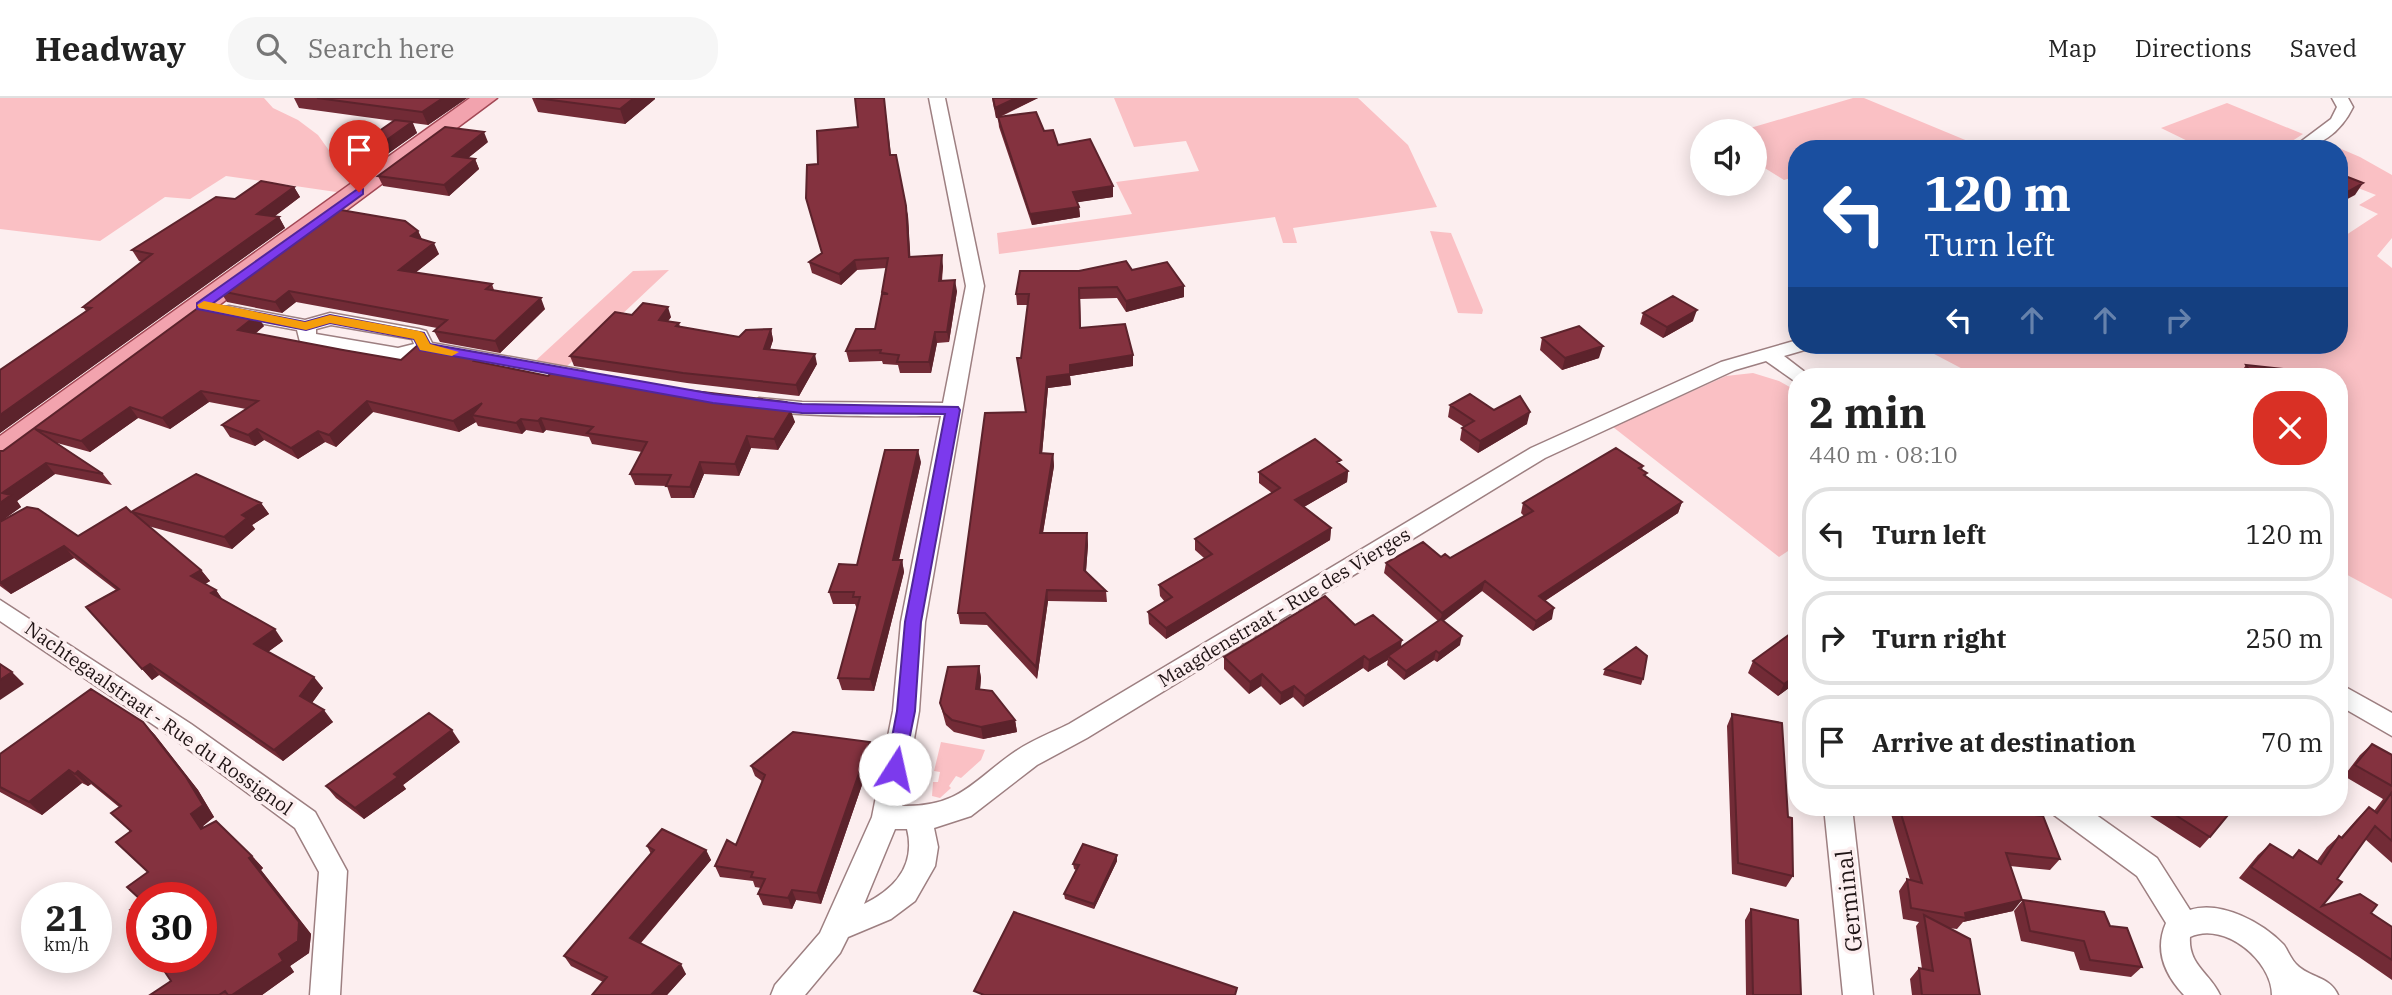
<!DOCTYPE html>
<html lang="en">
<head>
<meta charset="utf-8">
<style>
  body { margin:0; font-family:"IBM Plex Serif",serif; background:#f6f6f6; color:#222; height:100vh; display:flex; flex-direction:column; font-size:26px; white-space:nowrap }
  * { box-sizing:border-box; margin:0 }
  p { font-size:23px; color:#767676 }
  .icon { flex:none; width:38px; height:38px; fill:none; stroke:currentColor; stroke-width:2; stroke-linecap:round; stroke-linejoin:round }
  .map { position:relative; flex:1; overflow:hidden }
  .drawer { position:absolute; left:1788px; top:270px; width:560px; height:448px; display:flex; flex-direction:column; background:#fff; border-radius:28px; box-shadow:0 4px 18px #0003 }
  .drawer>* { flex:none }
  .banner { position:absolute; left:1788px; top:42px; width:560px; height:214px; border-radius:28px; box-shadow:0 4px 18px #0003; background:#1a4fa0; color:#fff; overflow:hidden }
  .controls { position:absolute; left:1690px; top:21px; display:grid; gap:14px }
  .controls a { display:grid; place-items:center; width:77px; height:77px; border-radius:50%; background:#fff; box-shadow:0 4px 18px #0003; font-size:35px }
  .speed { position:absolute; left:21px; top:784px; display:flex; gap:14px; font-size:35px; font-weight:700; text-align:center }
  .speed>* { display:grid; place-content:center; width:91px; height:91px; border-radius:50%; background:#fff; box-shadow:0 4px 18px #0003; line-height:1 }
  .speed small { font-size:18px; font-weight:400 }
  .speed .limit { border:10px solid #d22; background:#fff; color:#111 }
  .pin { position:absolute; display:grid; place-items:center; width:60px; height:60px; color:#fff; margin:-72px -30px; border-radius:50% 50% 50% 0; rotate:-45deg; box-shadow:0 0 7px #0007 }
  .pin .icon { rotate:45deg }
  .me { position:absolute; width:77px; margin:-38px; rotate:10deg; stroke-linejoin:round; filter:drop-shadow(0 0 5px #0008) }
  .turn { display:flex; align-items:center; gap:24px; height:147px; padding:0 21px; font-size:32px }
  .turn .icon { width:91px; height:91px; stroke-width:2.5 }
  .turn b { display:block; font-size:49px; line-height:60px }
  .lanes { display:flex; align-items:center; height:66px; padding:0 21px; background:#0003; justify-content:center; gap:35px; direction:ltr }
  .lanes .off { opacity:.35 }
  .round { display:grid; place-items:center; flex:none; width:74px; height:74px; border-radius:28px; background:#f6f6f6 }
  .overview { display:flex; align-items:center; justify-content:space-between; height:119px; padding:0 21px }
  h1 { font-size:42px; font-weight:800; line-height:52px }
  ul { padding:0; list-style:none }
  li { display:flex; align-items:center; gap:21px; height:94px; margin:0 14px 10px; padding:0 7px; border:4px solid #e0e0e0; border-radius:28px }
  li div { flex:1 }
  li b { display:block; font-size:26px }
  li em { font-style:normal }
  header { display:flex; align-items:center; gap:42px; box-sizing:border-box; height:98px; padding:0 35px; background:#fff; border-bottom:2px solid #e0e0e0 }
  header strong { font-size:33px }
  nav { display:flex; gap:38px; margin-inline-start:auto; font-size:24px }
  .search { width:490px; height:63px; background:#f6f6f6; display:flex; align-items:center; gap:18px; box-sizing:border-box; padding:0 24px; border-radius:28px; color:#767676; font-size:26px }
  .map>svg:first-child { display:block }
  .green { fill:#fac0c4 }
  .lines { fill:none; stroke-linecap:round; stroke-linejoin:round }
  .street-casing { stroke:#9d7f81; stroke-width:3 }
  .primary-casing { stroke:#a24855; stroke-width:3 }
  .street { fill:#fff; fill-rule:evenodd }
  .primary { fill:#f2a3ae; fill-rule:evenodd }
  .wall { fill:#722b36 }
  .shaded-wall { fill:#5c232c }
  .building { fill:#84323f; stroke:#5c232c; stroke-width:2 }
  .route { fill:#7c3aed; stroke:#51269a; stroke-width:2 }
  .slow { fill:#f59e0b }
  .labels { text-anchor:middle; stroke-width:7; stroke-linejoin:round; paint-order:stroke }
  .street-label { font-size:19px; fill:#1e1314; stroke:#fceeef }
  .near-street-label { font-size:23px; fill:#1e1314; stroke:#fceeef }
</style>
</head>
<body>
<header>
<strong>Headway</strong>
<div class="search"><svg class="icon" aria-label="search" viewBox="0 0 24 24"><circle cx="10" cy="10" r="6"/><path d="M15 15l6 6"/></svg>Search here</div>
<nav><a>Map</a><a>Directions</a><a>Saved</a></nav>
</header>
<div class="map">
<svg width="2392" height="897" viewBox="0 0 2392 897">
  <rect width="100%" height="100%" fill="#fceeef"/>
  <path class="green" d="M0 0H264L273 10 298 22 318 37 338 65 359 82 343 95 226 78 190 101 165 99 100 143 0 131Z
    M1114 0H1358L1408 47 1437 109 1293 130 1297 145H1283L1275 119 999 156 997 135 1132 116 1116 84 1199 73 1186 43 1134 49Z
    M1853 0H1864L1987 51H1797V78L1784 82 1755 64V33H1740Z
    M2227 5 2303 36 2280 51H2204L2161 30Z
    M2325 44 2360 59 2392 77V140L2377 158 2392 170V501L2340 473V278H1976L1917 247H2340V141L2378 116 2359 107 2376 97 2340 83V51H2313Z
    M1430 133 1451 135 1483 212 1482 216 1458 215Z
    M669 172 565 270 533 265 633 173Z
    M1753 275 1779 283 1797 293V447L1779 459 1613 329 1726 278Z
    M941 644 985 652 981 662 961 680 956 678 949 688 951 690 940 700 932 698 933 684H938L940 674 934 673Z"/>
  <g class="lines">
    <g class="street-casing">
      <path id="street" d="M929 0H945L984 188 925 524 919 613 902 708C961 709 972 683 1016 653 1032 642 1051 635 1069 626L1531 350 1721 264 1794 243 1797 242V247H1811L1808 251 1784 258 1810 278H1797V283L1793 282 1766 263 1735 272 1545 360 1087 640 1037 667 971 718 934 730 938 749 935 768 915 803 891 821 848 839 840 855 805 897H771L775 887 820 835 872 719 893 613 901 524 941 318C914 318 759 321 749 306L759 300 802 304 943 305 966 188ZM895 731H907C916 767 895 791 864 806Z
        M2332 0H2348L2353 9C2341 34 2319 51 2291 51L2331 21 2337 9Z
        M229 208 305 222 330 215 419 231 426 233 432 245 583 272 593 278 583 284 425 255 398 262 307 246 300 244 297 232 222 218 220 214 222 210ZM331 227 412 241 414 246 398 250 316 236V231Z
        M0 502 191 626 315 714 347 773 340 897H310L319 774 295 730 173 640 0 523Z
        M2340 586 2392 615V638L2340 608Z
        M1824 709H1852L1873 897H1843Z
        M2051 709H2085L2157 760 2190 812C2221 802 2263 825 2284 847 2288 853 2291 861 2296 866 2309 880 2330 878 2338 897H2272C2272 863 2225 823 2190 839 2188 867 2210 875 2220 897H2184C2165 877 2154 852 2166 825L2137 778 2054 717Z"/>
    </g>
    <g class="primary-casing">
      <path id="primary" d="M470 0H497L11 362 0 365V338Z"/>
    </g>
    <use href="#street" class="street"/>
    <use href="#primary" class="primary"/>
  </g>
  <path class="wall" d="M294 0H467L428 27 413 25 417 35 379 62 363 59 358 48 394 23 299 10Z
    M532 0H655V1L625 26 538 14Z
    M855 0H884L891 57 908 118 910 159 943 168 942 183 957 193 949 244 937 245 931 275H900L898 267 883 266 882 263 849 264 846 253 875 231 883 196 886 170 857 172 841 187 812 175 809 164 822 156 806 100 818 66 858 29Z
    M992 0H1038L1000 19 1044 33 1113 99 1077 104 1079 109 1080 119 1032 127 999 29 998 20H996Z
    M488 44 468 60 475 61 479 71 449 98 383 88 378 78Z
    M294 89 300 99 275 118 279 119 285 130 0 335V272L86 213 83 209 142 164 139 163 132 152 235 101Z
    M418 133 422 141 439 156 415 175 492 186 494 192 545 211 500 255 440 244 434 233 437 230 296 204 282 215 227 204 220 193Z
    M1132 172 1184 199 1126 214 1117 200 1080 201 1081 230 1133 268 1070 278 1071 287 1048 290 1042 356H1053L1054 368 1043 435H1087L1088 447 1086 474 1106 493 1107 504 1048 503 1037 581 987 527 960 526 958 515 1025 314 1021 260 1028 207H1017L1016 196 1079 173Z
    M202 207 264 228 255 236 401 262 483 265 548 278 786 304 788 312 795 324 778 352 751 350 739 378 704 376 694 400H671L667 388 635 387 630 376 642 354 592 346 589 339 546 332 543 335 526 332 522 336 478 328 476 324 459 334 373 314 336 349 325 344 298 361 264 342 255 348 230 339 222 327 246 311 209 304 170 331 138 320 90 354 57 345 103 376 112 387 55 376 17 403 21 409 3 422 78 438 131 414 261 405 269 416 252 427 255 431 232 451 148 428 201 472 210 483 205 486 216 492 223 502 283 543 268 554 323 590 312 605 333 624 283 663 159 577 152 582 86 509 116 492 74 460 11 496 0 488V353H3Z
    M1643 215 1693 223 1663 240 1640 226Z
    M632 217 671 219 668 223 679 225 680 229 739 239 771 231 773 242 770 251 817 266 799 298 687 285 574 268 570 258Z
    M1542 240 1599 260 1562 272 1540 252Z
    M2246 267 2296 278 2239 277Z
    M1450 307 1494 312 1527 326 1478 355 1460 342 1462 330 1464 329 1448 319Z
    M921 364 899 462H902L904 474 874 593 842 592 838 580 857 511 855 506H833L829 494 857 467Z
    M1341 367 1348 373 1347 384 1304 409 1331 430 1330 442 1166 541 1149 526 1148 514 1165 504 1160 498 1159 487 1204 460 1195 452V441L1272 395 1259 385V374Z
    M1643 368 1642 372 1646 378 1682 404 1678 415 1545 503 1552 521 1533 533 1482 493 1443 523 1460 547 1437 564 1434 562 1404 582 1387 567 1388 562 1368 574 1363 570 1303 609 1293 599 1280 607 1261 588 1249 596 1224 571V559L1355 527 1401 549 1438 523 1384 475 1386 465 1441 459 1450 460 1524 418 1521 415 1523 405Z
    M1753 563 1797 584 1778 598 1748 575Z
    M979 568 981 580 980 591 1015 622 1017 634 983 641 954 634 946 627 940 605Z
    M1605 571 1643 581 1641 587 1603 577Z
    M1732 616 1788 719 1793 778 1786 789 1732 776 1727 628Z
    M143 624 155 637 198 692 214 719 203 728 204 730 252 758 263 770 261 772 311 836 309 855 290 868 294 874 262 897H150L171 883 174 863 147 774 119 709 91 686 88 688 82 685 42 717 0 694V656Z
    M460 644 403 687 406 691 364 721 336 700 326 688Z
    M870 644 873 655 821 806 796 802 792 811 763 807 758 796 761 790 755 789 753 783 720 779 715 768 736 747 762 683 755 678 751 668Z
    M2372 646 2392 657V765L2365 741 2337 781 2322 808 2371 815 2392 829V882L2359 859 2239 780 2258 757 2270 746 2291 760 2299 752 2317 763 2327 749 2339 738 2341 739 2357 721 2369 709 2374 713 2383 701 2344 678 2360 657Z
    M1895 709H1985L1986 712 2060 761 2050 772 2010 768 2013 813 1963 824 1957 831 1948 830 1980 897H1912L1910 881 1919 870 1922 871 1916 828 1919 824 1903 821 1899 793 1907 781 1910 782 1891 716Z
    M2136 709H2215L2210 739 2200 750Z
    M647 748 706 752 711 762 641 845 686 876 667 897H592L603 884 571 868 564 858 651 756Z
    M1117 757V763L1094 811 1065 801 1064 796 1076 772 1074 771 1073 766Z
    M2023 802 2110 828 2142 869 2131 879 2080 872 2074 854 2021 843 2014 813Z
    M1751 811 1801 897H1746L1745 822Z"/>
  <path class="shaded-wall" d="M443 0H467L428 27 422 14Z
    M634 0H655V1L625 26 620 11Z
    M1016 0H1038L996 20 995 10Z
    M412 24 417 35 379 62 374 51Z
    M484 34 488 44 458 68 453 58Z
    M475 61 479 71 449 98 444 87Z
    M2363 85 2355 97 2340 105V98Z
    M1113 88V99L1073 105V94Z
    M294 89 300 99 263 127 257 116Z
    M906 108 908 118 911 169 909 159Z
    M1079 109 1080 119 1032 127 1030 116Z
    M279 119 285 130 0 335V317Z
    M418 133 423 144 411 138Z
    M434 145 439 156 405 183 399 172Z
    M942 157 943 168 940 193 939 183Z
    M855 162 857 172 841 187 839 176Z
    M955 182 957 193 949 244 947 234Z
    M1184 188V199L1126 214V203Z
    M289 193 296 204 282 215 275 204Z
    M541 200 545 211 500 255 495 243Z
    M668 209 671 219 662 232 659 222Z
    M1697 212 1693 223 1663 240 1667 229Z
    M257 217 264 228 245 244 238 232Z
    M771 231 773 242 767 261 764 251Z
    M935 234 937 245 931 275 929 264Z
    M1603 248 1599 260 1562 272 1565 260Z
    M815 256 817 266 799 298 796 287Z
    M1133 257V268L1070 278 1071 287 1048 290 1041 367 1040 355 1047 279 1070 267Z
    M480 258 485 269 474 263Z
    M201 293 209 304 170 331 162 320Z
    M367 303 373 314 336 349 329 337Z
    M786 304 789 315 781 311Z
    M482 305 472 317 476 324 459 334 453 323Z
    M130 309 138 320 90 354 81 343Z
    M791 313 795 324 778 352 774 341Z
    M1530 314 1527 326 1478 355 1480 343Z
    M541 320 546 332 543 335 538 323Z
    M521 321 526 332 522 336 516 325Z
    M257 331 264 342 255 348 248 337Z
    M318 333 325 344 298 361 291 350Z
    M747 338 751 350 739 378 735 366Z
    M918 352 921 364 896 474 893 462Z
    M1053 356 1054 368 1041 446 1040 435Z
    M700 364 704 376 694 400 690 389Z
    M46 365 55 376 17 403 21 409 0 424V405L2 395Z
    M1348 373 1347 384 1295 414V402Z
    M1682 404 1678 415 1537 508 1539 498Z
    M261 405 269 416 252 427 255 431 232 451 224 439 242 417Z
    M1331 430 1330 442 1166 541V530Z
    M1087 435 1088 447 1085 484 1084 472Z
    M64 448 74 460 11 496 0 485Z
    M902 462 904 474 874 593 870 581Z
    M201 472 210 483 200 489 191 478Z
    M1485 483 1482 493 1440 526 1442 515Z
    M216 492 224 504 211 495Z
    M1047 492 1048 503 1037 581 1036 569Z
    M1554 510 1552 521 1533 533 1536 523Z
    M275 531 283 543 262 558 254 546Z
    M1462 538 1460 547 1437 564 1439 555Z
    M1402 542 1400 554 1388 558V562L1368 574 1369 562Z
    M1436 553 1434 562 1404 582 1406 573Z
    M1364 558 1363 570 1303 609 1305 598Z
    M150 566 159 577 152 582 142 571Z
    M979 568 981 580 979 603 976 591Z
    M12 574 24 586 0 602V582Z
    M1262 576 1261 588 1249 596 1250 584Z
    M1797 577V584L1778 598 1784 586Z
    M314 579 323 590 308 610 300 598Z
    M1294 588 1293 599 1280 607 1281 595Z
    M324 612 333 624 283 663 274 652Z
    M1015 622 1017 634 983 641 981 629Z
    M143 624 155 637 198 692 214 719 203 728 213 743 201 731 191 716Z
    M452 632 460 644 403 687 406 691 364 721 355 710 394 676Z
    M870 644 873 655 821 806 817 795Z
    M69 672 82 685 42 717 29 704Z
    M78 673 91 686 88 688 75 676Z
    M706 752 711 762 636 850 630 840Z
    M1117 757V763L1094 811V806Z
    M252 758 263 770 261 772 311 836 309 855 290 868 294 874 262 897H232L279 856 249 760Z
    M792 792 796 802 792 811 788 800Z
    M2022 802 2013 813 1963 824 1966 820 1965 815Z
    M681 866 686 876 667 897H651Z"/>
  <path class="building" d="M317 0H443L422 14Z
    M536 0H634L620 11Z
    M855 0H884L890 57H896L906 108 909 159 942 157 939 183 955 182 947 234H935L929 264H897L899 257 880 255 881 252 846 253 856 231H875L882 196H888L882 194 888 160 855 162 839 176 809 164 822 155 806 100 807 67 818 66 817 33 858 29Z
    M993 0H1016L995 10Z
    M1036 14 1044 33 1053 32 1058 47 1090 41 1113 88 1073 94 1079 109 1030 116 998 19Z
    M395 22 412 24 374 51 358 48Z
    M445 29 484 34 453 58 475 61 444 87 378 78Z
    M2340 76 2363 85 2340 98Z
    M261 83 294 89 257 116 279 119 0 317V272L91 210 83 209 152 156 132 152 216 99 235 101Z
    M335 111 405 123 418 133 411 138 434 145 399 172 492 186 486 191 541 200 495 243 434 233 447 222 289 193 275 204 220 193Z
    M1126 163 1132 172 1167 164 1184 188 1126 203 1117 189 1079 190 1080 230 1125 226 1133 257 1070 267V276L1047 279 1040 355 1053 356 1040 435H1087L1084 472 1106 493 1047 492 1036 569 985 515H958L985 315 1026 314 1017 260H1021L1029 196H1016L1020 173H1079Z
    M1673 198 1697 212 1667 229 1643 215Z
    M643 205 668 209 659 222 679 225 676 228 739 239 746 232 771 231 764 251 815 256 796 287 683 275 570 258 615 214 632 217Z
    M202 207 257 217 238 232 343 252 401 262 419 246 480 258 474 263 548 278 555 271 677 291 786 304 781 311 791 313 774 341 747 338 735 366 700 364 690 389 666 388 671 377 630 376 647 344 587 335 593 329 541 320 538 323 521 321 516 325 472 317 482 305 453 323 367 303 329 337 318 333 291 350 257 331 248 337 222 327 258 303 201 293 162 320 130 309 81 343 35 331 103 376 46 365 2 395 11 397 0 405V353H3Z
    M1579 228 1603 248 1565 260 1542 240Z
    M2246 267 2292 272 2296 278H2230L2251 275Z
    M1470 296 1494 312 1520 298 1530 314 1480 343 1462 330 1474 323 1450 307Z
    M1315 341 1341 362 1337 364 1348 373 1295 402 1331 430 1166 530 1148 514 1172 499 1159 487 1212 456 1195 441 1280 390 1259 374Z
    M1616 350 1643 368 1639 370 1647 375 1644 377 1682 404 1539 498 1554 510 1536 523 1485 483 1442 515 1386 465 1423 444 1441 459 1445 456 1450 460 1533 413 1523 405Z
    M885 352H918L893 462H902L870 581 838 580 860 499H853L854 494H829L839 466 857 467Z
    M196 376 261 405 242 417 247 420 224 439 132 414 201 472 191 478 216 492 211 495 275 531 254 546 314 579 300 598 324 612 274 652 150 566 142 571 86 509 119 491 64 448 0 485V424L27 409 38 411 78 438 126 409 131 414Z
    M1325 498 1355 527 1373 517 1402 542 1369 562 1364 558 1305 598 1294 588 1281 595 1262 576 1250 584 1224 559Z
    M1441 521 1462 538 1439 555 1436 553 1406 573 1388 558Z
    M1797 531V577L1784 586 1753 563Z
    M1636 549 1647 558 1643 581 1605 571Z
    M0 566 12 574 0 582Z
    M979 568 976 591 992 593 1015 622 981 629 952 622 944 615 940 605 948 569Z
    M91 591 143 624 186 679 203 707 191 716 201 731 216 723 252 758 249 760 299 824 298 843 279 856 283 863 232 897H228L225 893 219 897H150L171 883 163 871 174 863 171 859H201V800H142V803L127 789 148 774 116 744 131 733 111 715 121 708 78 673 75 676 69 672 29 704 0 689V656Z
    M429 615 452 632 394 676 398 679 355 710 326 688Z
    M1732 616 1782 625 1788 719 1792 720 1793 778 1738 765Z
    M793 634 870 644 817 795 792 792 788 800 758 796 765 781 751 779 753 774 715 768 727 742 736 747 765 677 751 668Z
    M2372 646 2392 657V688L2355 667Z
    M2392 694V743L2375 728 2337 781 2342 784 2322 808 2360 796 2377 807 2371 815 2392 829V862L2251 769 2270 746 2293 760 2299 752 2321 766 2339 738 2342 740 2369 709 2377 715Z
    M1899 709H1940L1952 710V709H1985L1986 712 2043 718 2060 761 2006 755 2022 802 1965 815 1966 820 1911 810 1907 781 1922 785Z
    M2163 709H2215L2228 717 2210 739Z
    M662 731 706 752 630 840 681 866 651 897H592L607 879 564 858 654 752 647 748Z
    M1083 746 1117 757 1094 806 1064 796 1079 767 1073 766Z
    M2023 802 2104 814 2110 828 2127 830 2142 869 2090 862 2084 843 2030 833Z
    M142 804V825L130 812Z
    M1751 811 1798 822 1801 897H1753Z
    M1014 814 1237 890 1235 897H984L974 893Z
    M1924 817 1970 841 1980 897H1922L1919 870 1933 873Z"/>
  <path class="route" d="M359 90 363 91V96L212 206 305 224 330 217 424 235 430 246 713 296 802 306 958 309 960 312 921 524 915 613 902 677H889L886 671 897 613 905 524 945 316 802 315 713 305 425 253 420 252 414 241 330 225 306 232 197 211V205Z"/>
  <path class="slow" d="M204 203 305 224 330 217 419 233 424 235 430 246 459 254 452 258 420 252 414 241 330 225 306 232 199 210 197 207Z"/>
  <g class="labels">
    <g class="street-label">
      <text transform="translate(1284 509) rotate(-31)" y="7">Maagdenstraat - Rue des Vierges</text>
      <text transform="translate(159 620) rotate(35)" y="7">Nachtegaalstraat - Rue du Rossignol</text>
    </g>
    <g class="near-street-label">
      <text transform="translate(1849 803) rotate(-96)" y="8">Germinal</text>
    </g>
  </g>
</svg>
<div class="controls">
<a><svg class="icon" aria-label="sound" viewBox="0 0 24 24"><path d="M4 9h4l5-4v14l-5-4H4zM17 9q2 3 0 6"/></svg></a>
</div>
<div class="speed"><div>21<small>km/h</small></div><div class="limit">30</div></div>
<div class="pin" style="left:359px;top:94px;background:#d93025"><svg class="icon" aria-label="arrive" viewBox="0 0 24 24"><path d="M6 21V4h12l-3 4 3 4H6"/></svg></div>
<svg class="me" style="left:895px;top:671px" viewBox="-20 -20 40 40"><circle r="19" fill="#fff"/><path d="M0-13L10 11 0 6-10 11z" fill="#7c3aed"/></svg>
<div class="banner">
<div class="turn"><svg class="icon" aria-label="left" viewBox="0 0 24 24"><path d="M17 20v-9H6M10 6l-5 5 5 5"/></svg><div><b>120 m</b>Turn left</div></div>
<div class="lanes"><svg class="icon" aria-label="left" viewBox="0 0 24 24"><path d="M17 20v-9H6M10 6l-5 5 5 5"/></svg><svg class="icon off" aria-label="ahead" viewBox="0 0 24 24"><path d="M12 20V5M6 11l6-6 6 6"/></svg><svg class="icon off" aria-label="ahead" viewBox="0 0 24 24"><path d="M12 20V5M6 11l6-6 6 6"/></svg><svg class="icon off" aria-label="right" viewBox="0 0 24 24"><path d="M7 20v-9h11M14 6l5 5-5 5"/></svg></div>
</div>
<section class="drawer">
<div class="overview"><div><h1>2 min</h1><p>440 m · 08:10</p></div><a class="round" style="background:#d93025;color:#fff"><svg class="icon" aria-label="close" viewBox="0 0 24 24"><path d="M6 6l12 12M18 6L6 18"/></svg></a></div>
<ul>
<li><svg class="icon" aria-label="left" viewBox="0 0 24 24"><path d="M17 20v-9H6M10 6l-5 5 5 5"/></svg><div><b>Turn left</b></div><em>120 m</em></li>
<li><svg class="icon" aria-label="right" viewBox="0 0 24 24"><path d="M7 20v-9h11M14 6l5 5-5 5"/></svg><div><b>Turn right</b></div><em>250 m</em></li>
<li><svg class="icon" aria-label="arrive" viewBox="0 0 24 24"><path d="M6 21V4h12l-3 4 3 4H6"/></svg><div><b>Arrive at destination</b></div><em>70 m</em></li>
</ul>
</section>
</div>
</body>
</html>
